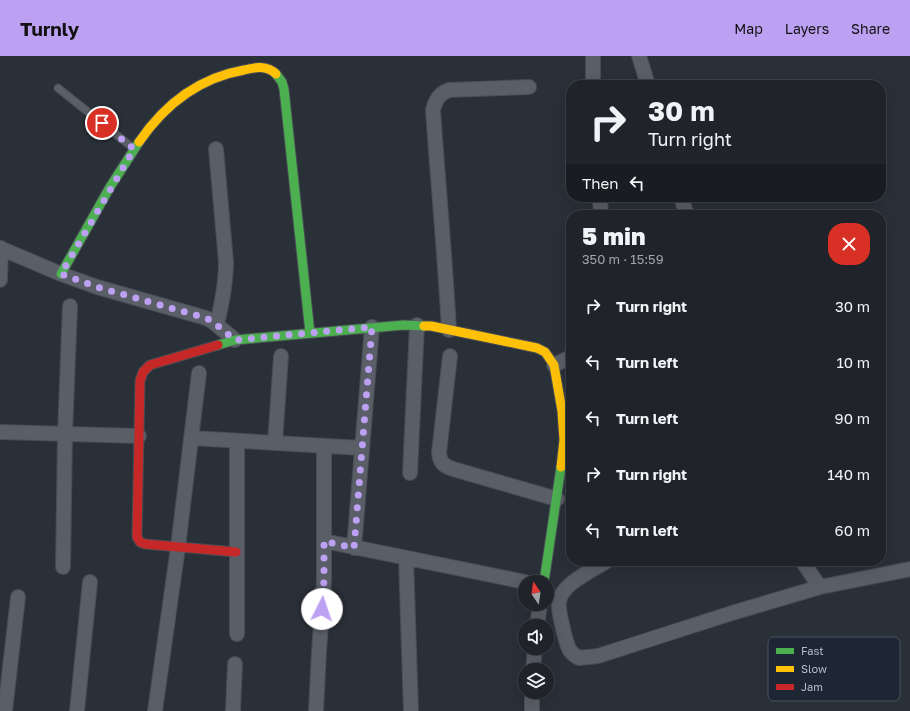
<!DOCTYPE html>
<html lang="en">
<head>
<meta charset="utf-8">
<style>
  body { margin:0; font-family:"Golos Text",sans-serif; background:#282c32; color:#f1f3f6; height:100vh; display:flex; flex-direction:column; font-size:15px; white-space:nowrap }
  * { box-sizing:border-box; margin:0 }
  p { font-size:13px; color:#a2a4a8 }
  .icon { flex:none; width:22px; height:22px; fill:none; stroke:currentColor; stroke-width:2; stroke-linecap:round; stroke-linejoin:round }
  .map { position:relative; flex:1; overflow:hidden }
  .sheet { position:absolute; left:566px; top:154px; width:320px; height:356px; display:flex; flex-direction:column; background:#20242a; border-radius:16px; box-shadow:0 4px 16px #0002,0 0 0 1px #3d4147 }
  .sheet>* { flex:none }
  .guide { position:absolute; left:566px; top:24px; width:320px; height:122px; border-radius:16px; box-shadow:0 4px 16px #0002,0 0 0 1px #3d4147; background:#20242a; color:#f1f3f6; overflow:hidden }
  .needle { width:26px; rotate:347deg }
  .fabs { position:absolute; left:518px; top:519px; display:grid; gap:8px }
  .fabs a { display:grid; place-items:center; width:36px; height:36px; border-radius:50%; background:#20242a; box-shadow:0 4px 16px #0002,0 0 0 1px #3d4147; font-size:20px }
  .pin { position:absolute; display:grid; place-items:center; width:34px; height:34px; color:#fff; margin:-17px; border:2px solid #fff; border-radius:50%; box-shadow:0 1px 4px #0007 }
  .me { position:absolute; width:44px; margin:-22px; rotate:4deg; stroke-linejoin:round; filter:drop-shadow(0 0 3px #0008) }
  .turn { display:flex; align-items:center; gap:14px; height:84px; padding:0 16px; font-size:18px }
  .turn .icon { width:52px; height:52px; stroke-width:2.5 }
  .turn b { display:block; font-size:28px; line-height:34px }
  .then { display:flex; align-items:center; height:38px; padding:0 16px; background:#0003; gap:8px; font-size:15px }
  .round { display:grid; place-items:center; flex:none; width:42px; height:42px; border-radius:16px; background:#282c32 }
  .head { display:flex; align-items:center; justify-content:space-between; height:68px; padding:0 16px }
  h1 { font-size:24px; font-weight:800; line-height:30px }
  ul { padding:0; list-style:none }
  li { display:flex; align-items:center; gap:12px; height:56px; padding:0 16px }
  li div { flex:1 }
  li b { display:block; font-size:15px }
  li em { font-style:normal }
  header { display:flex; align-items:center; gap:24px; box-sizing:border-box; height:56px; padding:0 20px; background:#bca0f2; color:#111 }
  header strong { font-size:19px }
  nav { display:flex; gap:22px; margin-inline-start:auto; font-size:14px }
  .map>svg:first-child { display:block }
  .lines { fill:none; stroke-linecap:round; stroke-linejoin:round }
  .lane-casing { stroke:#484c53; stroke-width:9 }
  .street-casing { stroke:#484c53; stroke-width:16 }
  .fast-casing { stroke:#484c53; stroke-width:11 }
  .slow-casing { stroke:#484c53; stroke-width:11 }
  .jam-casing { stroke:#484c53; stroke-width:11 }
  .lane { stroke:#5a5e66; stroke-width:7 }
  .street { stroke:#5a5e66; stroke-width:14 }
  .fast { stroke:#4caf50; stroke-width:9 }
  .slow { stroke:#ffc107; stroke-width:9 }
  .jam { stroke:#c62828; stroke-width:9 }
  .route { stroke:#bca0f2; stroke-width:7; stroke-dasharray:0 12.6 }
  .key { fill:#1d2633; stroke:#4a5360; stroke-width:1 }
  .key-label { font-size:11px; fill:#b4bcc9 }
</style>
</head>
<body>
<header>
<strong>Turnly</strong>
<nav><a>Map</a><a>Layers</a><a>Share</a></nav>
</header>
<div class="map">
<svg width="910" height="655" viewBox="0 0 910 655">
  <rect width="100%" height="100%" fill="#2a3038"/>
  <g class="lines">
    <g class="lane-casing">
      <path id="lane" d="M58 32 133 92"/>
    </g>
    <g class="street-casing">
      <path id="street" d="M593 0V29
        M639 0 648 29
        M216 93 226 206C226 228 222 247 217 268
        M600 141 601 159
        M681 141 687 159
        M0 192 61 218 97 231 206 262 212 265 235 284
        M0 224 1 192
        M449 274C445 200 438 127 433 54 436 43 439 38 449 34L529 31
        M450 300 439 397C440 407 444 410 453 413L557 443
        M554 309 571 301
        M0 376 139 380
        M191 382 362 392
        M275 387 281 300
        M410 417 417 269
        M324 485 525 526
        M354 492 372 271
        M406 502 411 655
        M607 505C593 514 561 528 559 546 558 556 562 567 564 577 567 588 568 597 579 602L598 600 732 557 820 531 910 513
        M802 505 820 531
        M63 511 65 378 70 250
        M537 570 540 548
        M237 578V385
        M533 614 535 592
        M5 655 18 541
        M77 655 90 526
        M155 655 178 491 199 317
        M233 655 235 608
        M316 655 319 596 324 524V391
        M532 655V636"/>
    </g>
    <g class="fast-casing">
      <path id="fast" d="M276 18 282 26 284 33 310 277
        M61 218 110 131 139 86
        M218 289 235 284 404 269 424 270
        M544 526 561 411"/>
    </g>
    <g class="slow-casing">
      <path id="slow" d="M139 86C165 48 198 22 244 14 255 11 267 9 276 18
        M424 270H431L537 292 545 296 554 309 562 355 564 384 561 411"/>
    </g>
    <g class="jam-casing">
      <path id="jam" d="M218 289 150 309 143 316 140 325 137 481 140 486 145 488 236 496"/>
    </g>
    <use href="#lane" class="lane"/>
    <use href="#street" class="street"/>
    <use href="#fast" class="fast"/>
    <use href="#slow" class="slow"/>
    <use href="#jam" class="jam"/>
  </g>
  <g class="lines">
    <path class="route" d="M102 67 134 93 61 218 97 231 206 262 212 265 235 284 372 271 354 492 324 485V524L322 553"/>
  </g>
  <rect x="768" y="581" width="132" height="64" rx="6" class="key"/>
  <rect x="776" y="592" width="18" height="6" fill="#4caf50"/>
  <rect x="776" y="610" width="18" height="6" fill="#ffc107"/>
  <rect x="776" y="628" width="18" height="6" fill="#c62828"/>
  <g class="key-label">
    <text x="801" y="599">Fast</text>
    <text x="801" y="617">Slow</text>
    <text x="801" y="635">Jam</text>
  </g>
</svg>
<div class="fabs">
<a><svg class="needle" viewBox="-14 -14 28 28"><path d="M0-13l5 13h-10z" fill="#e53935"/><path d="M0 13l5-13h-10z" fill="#a2a4a8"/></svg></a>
<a><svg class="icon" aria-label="sound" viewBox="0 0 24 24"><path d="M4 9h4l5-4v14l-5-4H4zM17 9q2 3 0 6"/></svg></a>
<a><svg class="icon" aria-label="layers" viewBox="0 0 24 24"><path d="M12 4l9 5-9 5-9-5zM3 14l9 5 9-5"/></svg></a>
</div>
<div class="pin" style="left:102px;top:67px;background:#d93025"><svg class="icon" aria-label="arrive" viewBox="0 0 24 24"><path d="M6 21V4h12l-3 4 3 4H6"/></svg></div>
<svg class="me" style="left:322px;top:553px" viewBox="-20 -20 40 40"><circle r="19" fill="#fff"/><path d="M0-13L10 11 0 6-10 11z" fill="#bca0f2"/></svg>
<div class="guide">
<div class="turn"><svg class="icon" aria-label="right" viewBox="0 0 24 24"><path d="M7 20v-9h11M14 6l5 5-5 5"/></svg><div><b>30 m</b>Turn right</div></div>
<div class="then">Then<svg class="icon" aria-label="left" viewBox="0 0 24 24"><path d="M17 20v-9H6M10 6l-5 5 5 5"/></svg></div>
</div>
<section class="sheet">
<div class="head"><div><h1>5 min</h1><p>350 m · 15:59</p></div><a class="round" style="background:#d93025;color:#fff"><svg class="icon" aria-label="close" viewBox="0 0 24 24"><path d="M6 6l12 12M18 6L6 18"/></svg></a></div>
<ul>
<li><svg class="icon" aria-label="right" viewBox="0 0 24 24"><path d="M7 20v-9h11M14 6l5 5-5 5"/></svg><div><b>Turn right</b></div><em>30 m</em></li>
<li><svg class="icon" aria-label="left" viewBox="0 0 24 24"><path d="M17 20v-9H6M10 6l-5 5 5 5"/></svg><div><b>Turn left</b></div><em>10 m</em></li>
<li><svg class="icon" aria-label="left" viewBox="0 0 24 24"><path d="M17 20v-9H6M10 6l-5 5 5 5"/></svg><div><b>Turn left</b></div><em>90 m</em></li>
<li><svg class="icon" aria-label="right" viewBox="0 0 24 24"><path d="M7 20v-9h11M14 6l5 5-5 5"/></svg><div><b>Turn right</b></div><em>140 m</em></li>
<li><svg class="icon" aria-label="left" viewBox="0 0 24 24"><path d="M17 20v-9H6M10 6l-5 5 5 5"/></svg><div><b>Turn left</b></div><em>60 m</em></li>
</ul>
</section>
</div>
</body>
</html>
